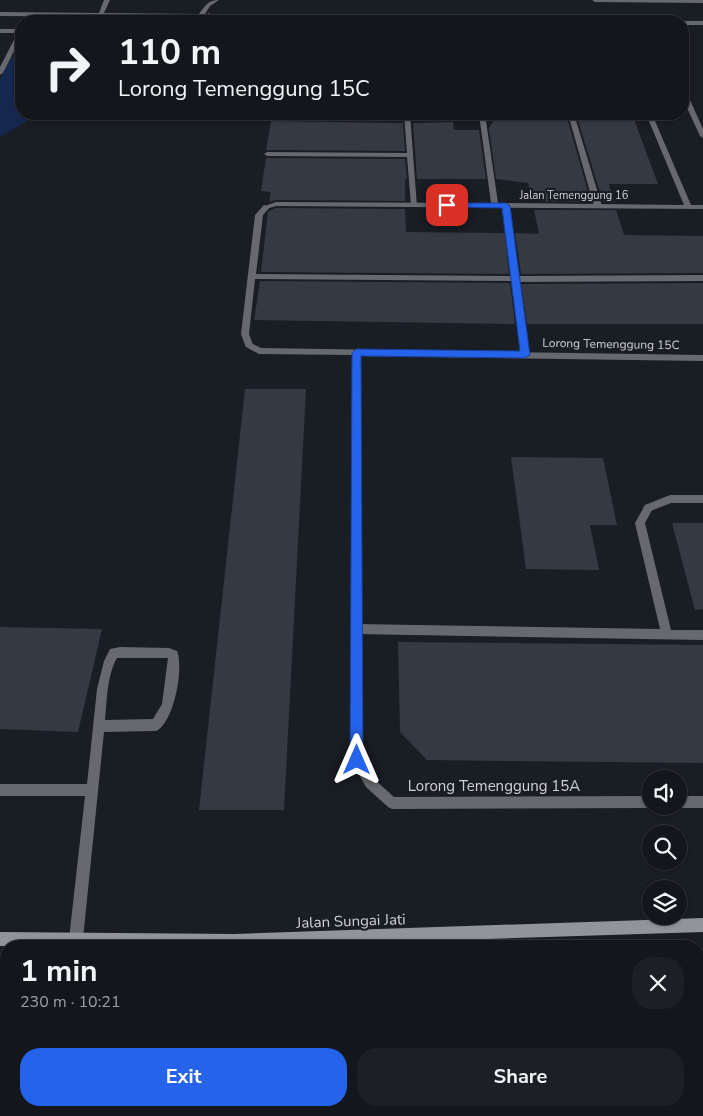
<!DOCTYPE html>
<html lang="en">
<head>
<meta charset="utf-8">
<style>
  body { margin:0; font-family:"Nunito Sans",sans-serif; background:#1c1f24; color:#f1f3f6; height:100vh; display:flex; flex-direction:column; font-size:19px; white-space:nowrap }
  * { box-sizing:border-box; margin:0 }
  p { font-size:16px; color:#9d9fa3 }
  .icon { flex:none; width:28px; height:28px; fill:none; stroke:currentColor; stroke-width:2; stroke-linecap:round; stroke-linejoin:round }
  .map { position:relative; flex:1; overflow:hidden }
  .details { position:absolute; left:0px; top:940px; width:704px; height:176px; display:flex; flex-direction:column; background:#13161b; border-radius:20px 20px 0 0; box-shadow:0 1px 4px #0004,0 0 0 1px #32353a }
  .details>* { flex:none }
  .guide { position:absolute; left:15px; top:15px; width:674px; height:105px; border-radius:20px; box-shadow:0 1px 4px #0004,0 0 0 1px #32353a; background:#13161b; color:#f1f3f6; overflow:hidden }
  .controls { position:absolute; left:642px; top:770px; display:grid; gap:10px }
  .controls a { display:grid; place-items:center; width:45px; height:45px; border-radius:50%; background:#13161b; box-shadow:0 1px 4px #0004,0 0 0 1px #32353a; font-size:25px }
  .pin { position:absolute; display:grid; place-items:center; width:42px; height:42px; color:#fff; margin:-21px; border-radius:10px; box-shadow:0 2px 8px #0006 }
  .me { position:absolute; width:55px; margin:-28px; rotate:0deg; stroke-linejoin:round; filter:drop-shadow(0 0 4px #0008) }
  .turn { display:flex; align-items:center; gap:18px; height:105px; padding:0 20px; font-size:22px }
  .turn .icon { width:65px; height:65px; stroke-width:2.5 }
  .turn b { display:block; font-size:35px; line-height:42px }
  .round { display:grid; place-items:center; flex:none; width:52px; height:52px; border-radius:20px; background:#1c1f24 }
  .headline { display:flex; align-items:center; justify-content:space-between; height:85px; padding:0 20px }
  h1 { font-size:30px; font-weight:700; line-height:38px }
  .action { display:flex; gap:10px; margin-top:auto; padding:10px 20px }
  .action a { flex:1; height:58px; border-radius:20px; background:#2563eb; color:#fff; font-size:20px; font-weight:700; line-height:58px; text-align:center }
  .action a+a { background:#1c1f24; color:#f1f3f6 }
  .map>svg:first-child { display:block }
  .green { fill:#15274e }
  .building { fill:#353942 }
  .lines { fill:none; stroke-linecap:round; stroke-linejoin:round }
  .service { fill:#66696d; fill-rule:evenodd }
  .minor { fill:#66696d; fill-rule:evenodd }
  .secondary { fill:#91949b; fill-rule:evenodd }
  .route { fill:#2563eb; stroke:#184099 }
  .labels { text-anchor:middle; stroke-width:4.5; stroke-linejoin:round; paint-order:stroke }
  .far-street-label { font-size:11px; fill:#cfd2d7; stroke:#191d24 }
  .street-label { font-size:12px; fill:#cfd2d7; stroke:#191d24 }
  .near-street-label { font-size:15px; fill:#cfd2d7; stroke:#191d24 }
</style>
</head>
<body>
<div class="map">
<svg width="703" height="1116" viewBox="0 0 703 1116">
  <rect width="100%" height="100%" fill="#191d24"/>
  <path class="green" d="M11 58H21V114H39L0 137V80Z"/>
  <path class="building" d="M500 114H566L591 202 532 201 528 183 496 179 489 128 494 120H501Z
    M576 114H632L658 184H609L614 202H603Z
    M271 121 403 123 405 151 266 150Z
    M453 122 454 130H479L486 179H417L413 123Z
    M266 158 405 159 407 179H405V201L276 200 269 202 271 192 261 191Z
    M276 208 405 209 406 232 505 233 509 274 261 272 268 212Z
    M534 210H616L624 235 703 236V273L521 274 515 233 539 234Z
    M260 281 510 283 515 324 254 320Z
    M703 283V324H527L521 284Z
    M245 389H306L284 810H199Z
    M511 457 603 458 617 525H590L599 570 526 569Z
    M672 523H703V609L695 610Z
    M0 627 102 629 78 732 0 729Z
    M398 642 703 645V763L427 760 400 732Z"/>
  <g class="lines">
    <path class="service" d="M209 13 212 15 207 21H201Z
      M21 30V37L3 73 0 75V67L18 32Z
      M404 114H410L417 207 411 205 407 157 267 156 264 154 267 152 407 153Z
      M568 114H574L602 206 600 208 594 206Z
      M504 204 510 206 519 276 703 275V281L519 282 529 355 525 358 521 355 512 281 255 279 249 334 253 345 249 348 245 345 241 334 255 215 264 205 270 207 263 215 256 274 511 276Z
      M648 504 651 505 653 508 645 523 671 630H703V640L356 634 352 632 351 629 352 626 356 624 660 629 635 523 645 505Z
      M120 647 169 648 177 651C184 668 174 723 156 731L104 732 83 939 81 944 76 946 71 944 69 939 85 796H0V784H87L97 689 104 661 110 649ZM117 658H168L162 704 153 719 105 720C107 701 107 675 117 658Z"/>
    <path class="minor" d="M104 0H110L104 13 199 14C205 6 208 0 219 0L210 6 205 14H277L332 19 335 21H317L277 18 0 16V12L99 13Z
      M592 0H703V3L595 2Z
      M682 21H703V25H682Z
      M0 29H21V33H0Z
      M682 87 685 89 703 129V138L700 136 682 97Z
      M479 114H485L498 203 684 205 646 114H652L691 205H703V209L276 206 266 209 262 207 276 202 491 203Z
      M249 342 261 348 703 355V361L360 356 363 759 374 779 394 797 651 796V806H655L651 808 392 809 388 807 366 787 351 760 352 355 259 354 246 347 245 345Z
      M670 495H703V503H671L648 512 645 511 643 508 645 505Z
      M679 796H703V808H679L675 806H679Z"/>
    <path class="secondary" d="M703 918V932L274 946H0V932L235 934Z
      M0 1005 6 1006V1020L0 1019Z
      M698 1030 703 1031V1045L698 1044Z"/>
  </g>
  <path class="route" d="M447 203H506L510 206 530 355 525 358 361 356 363 760 361 765 357 767 352 765 350 760 352 353 356 349 520 351 502 208 444 207 443 205Z"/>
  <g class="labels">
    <g class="far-street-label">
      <text x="574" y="199">Jalan Temenggung 16</text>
    </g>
    <g class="street-label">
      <text transform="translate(611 344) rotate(1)" y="4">Lorong Temenggung 15C</text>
    </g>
    <g class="near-street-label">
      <text x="494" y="791">Lorong Temenggung 15A</text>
      <text transform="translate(351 921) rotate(-2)" y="5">Jalan Sungai Jati</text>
    </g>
  </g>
</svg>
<div class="controls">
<a><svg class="icon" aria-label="sound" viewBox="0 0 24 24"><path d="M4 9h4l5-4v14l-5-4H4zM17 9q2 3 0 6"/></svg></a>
<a><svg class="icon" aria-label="search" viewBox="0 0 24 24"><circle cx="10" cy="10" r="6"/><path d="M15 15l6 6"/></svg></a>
<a><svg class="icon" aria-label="layers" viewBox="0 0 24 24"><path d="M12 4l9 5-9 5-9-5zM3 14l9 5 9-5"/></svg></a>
</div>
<div class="pin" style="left:447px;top:205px;background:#d93025"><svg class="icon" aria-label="arrive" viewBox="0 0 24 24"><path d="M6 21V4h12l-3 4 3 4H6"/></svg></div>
<svg class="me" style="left:357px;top:760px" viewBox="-20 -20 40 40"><path d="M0-17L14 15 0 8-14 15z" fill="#2563eb" stroke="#fff" stroke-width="4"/></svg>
<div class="guide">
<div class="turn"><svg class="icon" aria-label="right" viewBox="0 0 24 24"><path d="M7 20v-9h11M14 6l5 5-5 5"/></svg><div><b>110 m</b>Lorong Temenggung 15C</div></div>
</div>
<section class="details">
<div class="headline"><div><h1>1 min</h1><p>230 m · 10:21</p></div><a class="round"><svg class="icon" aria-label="close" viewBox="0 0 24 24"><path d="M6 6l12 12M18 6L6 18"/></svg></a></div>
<div class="action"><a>Exit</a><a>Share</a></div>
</section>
</div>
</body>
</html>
